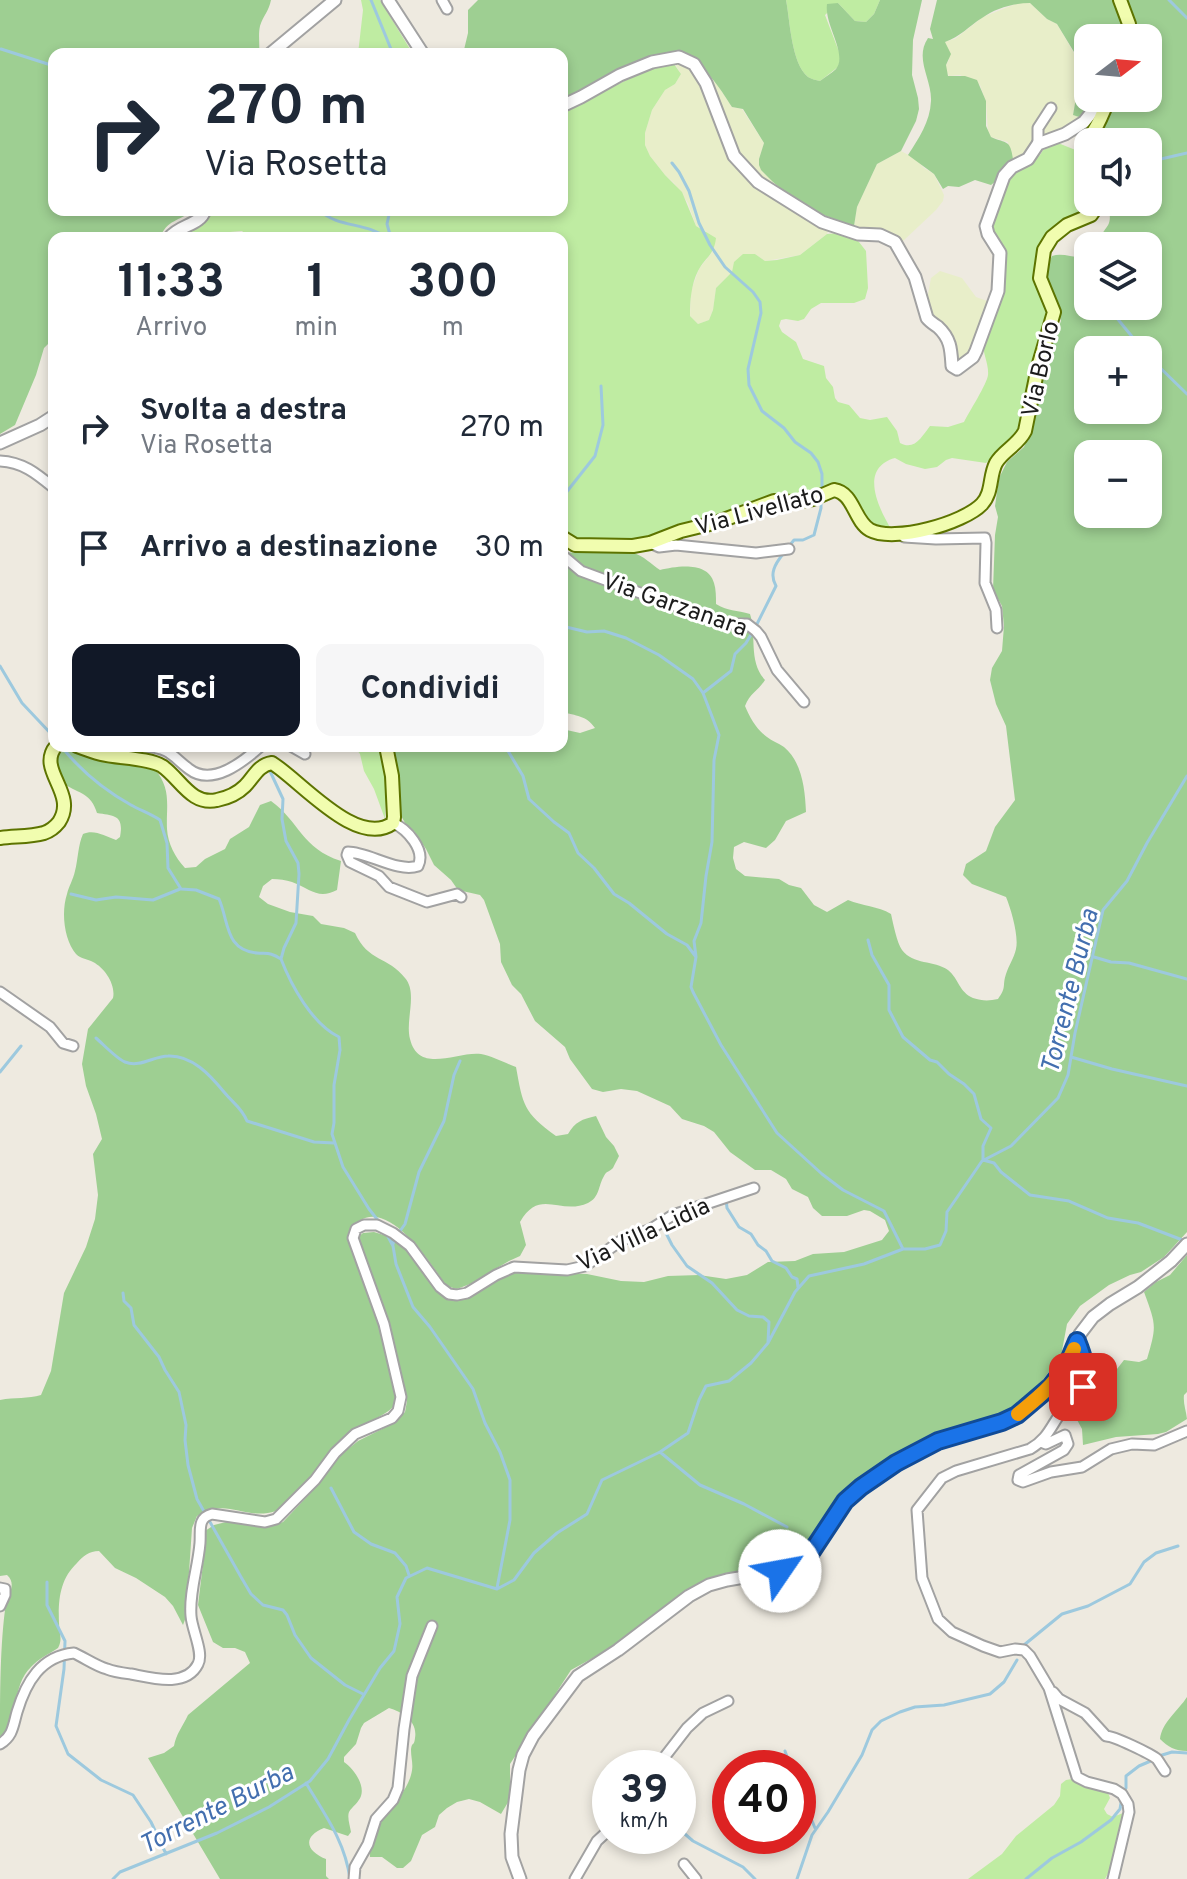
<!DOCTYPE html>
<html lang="it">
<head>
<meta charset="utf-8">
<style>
  body { margin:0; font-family:Overpass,sans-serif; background:#f6f6f7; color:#1f2937; height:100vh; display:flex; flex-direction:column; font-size:30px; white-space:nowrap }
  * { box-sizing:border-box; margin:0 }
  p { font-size:26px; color:#747a83 }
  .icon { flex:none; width:44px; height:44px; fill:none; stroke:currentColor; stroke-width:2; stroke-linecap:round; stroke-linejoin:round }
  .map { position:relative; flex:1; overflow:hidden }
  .panel { position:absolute; left:48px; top:232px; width:520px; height:520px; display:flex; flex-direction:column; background:#fff; border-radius:16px; box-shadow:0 4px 12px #0003 }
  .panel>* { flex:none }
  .top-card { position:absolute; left:48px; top:48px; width:520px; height:168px; border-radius:16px; box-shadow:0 4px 12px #0003; background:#fff; color:#1f2937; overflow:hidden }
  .needle { width:52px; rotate:74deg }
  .tools { position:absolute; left:1074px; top:24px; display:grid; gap:16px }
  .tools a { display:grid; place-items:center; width:88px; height:88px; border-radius:16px; background:#fff; box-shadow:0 4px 12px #0003; font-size:40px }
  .speed { position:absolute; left:592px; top:1750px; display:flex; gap:16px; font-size:40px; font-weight:700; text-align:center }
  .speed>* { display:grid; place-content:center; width:104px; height:104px; border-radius:50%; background:#fff; box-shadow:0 4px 12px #0003; line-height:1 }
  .speed small { font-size:20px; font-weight:400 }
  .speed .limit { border:12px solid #d22; background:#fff; color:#111 }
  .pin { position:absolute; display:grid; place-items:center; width:68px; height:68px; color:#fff; margin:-34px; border-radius:16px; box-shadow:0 4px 12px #0006 }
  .me { position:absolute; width:88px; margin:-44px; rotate:57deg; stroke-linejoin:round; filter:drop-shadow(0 0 6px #0008) }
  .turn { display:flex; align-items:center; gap:28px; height:168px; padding:0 24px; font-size:36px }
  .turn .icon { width:104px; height:104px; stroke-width:2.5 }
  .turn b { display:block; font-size:56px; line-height:68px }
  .eta { display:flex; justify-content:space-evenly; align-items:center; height:136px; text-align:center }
  .eta b { font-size:48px; font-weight:700; line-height:56px }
  .button { display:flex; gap:16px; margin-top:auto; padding:16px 24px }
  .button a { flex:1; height:92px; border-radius:16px; background:#111827; color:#fff; font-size:32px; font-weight:700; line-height:92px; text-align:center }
  .button a+a { background:#f6f6f7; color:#1f2937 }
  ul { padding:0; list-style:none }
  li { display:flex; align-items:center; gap:24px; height:120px; padding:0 24px }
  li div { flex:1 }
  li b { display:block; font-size:30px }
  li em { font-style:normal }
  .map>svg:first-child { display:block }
  .farmland { fill:#e8eec9 }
  .grass { fill:#bfeca2 }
  .forest { fill:#9ecf92; fill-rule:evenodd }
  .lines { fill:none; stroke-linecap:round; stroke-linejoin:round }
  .stream { stroke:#9dc9de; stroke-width:3 }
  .minor-casing { stroke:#a2a2a2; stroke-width:13 }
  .tertiary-casing { stroke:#a2a2a2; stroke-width:15 }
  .secondary-casing { stroke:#5d7400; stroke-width:16 }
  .minor { stroke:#fff; stroke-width:9 }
  .tertiary { stroke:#fff; stroke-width:11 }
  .secondary { stroke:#f1fdaf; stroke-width:12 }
  .route-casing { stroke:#114b97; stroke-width:20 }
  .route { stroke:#1a73e8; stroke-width:14 }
  .slow { stroke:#f59e0b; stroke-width:14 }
  .labels { text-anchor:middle; stroke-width:6; stroke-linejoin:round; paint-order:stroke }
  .street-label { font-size:24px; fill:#1b1b1b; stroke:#fff }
  .water-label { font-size:26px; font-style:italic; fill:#436faf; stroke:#fff }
</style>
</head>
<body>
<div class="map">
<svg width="1187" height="1879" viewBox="0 0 1187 1879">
  <rect width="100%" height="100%" fill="#eeeae0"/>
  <path class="farmland" d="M1018 3H1030L1047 19 1057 24 1074 53 1080 75 1073 115 1079 117 1071 125 1025 157 1010 163 1008 142 991 137 988 131 986 102 980 85 960 75 949 76 946 71V65L949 60 944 42 955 39 983 17Z
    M669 54 692 58 718 86 732 107 742 109 764 143 759 159 761 170 773 182 794 200 812 211 831 218 827 234 800 255 765 261 755 254 735 262 732 272 716 288 713 310 709 320 698 324 690 316 691 291 699 269 714 250 706 231 696 226 688 203 674 183 665 175 650 156 645 145V133L652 110 665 90 675 84 681 74Z
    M901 151 916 159 924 168 934 174 944 195 943 201 936 210 902 242 884 232 860 229 854 226 857 207 877 164Z
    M940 271 962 278 976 297 987 301 989 307 970 352 958 365 932 318 927 300 931 278Z"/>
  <path class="grass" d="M361 0H380L413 54H358L363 10Z
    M786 0H880L874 14 866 22 855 21 838 3 825 15 841 57 838 67 820 81C816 80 811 79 808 77 791 63 790 20 786 0Z
    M674 64 681 74 675 84 665 90 652 110 645 133V145L650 156 665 175 682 192 696 226 716 238C714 256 705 257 698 271 691 285 690 301 690 316L698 324 709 320 713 310 716 288 732 272 734 262 743 254H755L765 261 777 260 800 255 827 234 838 233 850 236 859 242 866 251 868 288 865 299 854 303H821L811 309 804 319 798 321 786 319 781 320 779 326 782 332 796 342 803 359 824 366 826 378 833 387 835 398 838 402 849 405 860 418 870 420 887 417 897 431 900 443C915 451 922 436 930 426L948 427 964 422C969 412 987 384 988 375 989 365 983 354 983 343L998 306 992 228 1007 182 1013 173 1025 167 1040 155 1043 150 1058 143 1078 151 1080 169 1088 181V202H1093L1084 213 1047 237 1037 258 1035 272 1038 290 1049 318 1020 427 1011 440 986 463 952 458 946 460 937 467 925 469 906 464 895 458C859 468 878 507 891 529 856 524 867 499 840 486L817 493 762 499 728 513 640 540 618 538 579 541 562 531V238H250L242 231 218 233 207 238H178L209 219 210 210H562V114C593 99 642 67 674 64Z
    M349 746H381L387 774 385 819 374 789 364 771 360 754 357 750Z
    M1072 1779C1085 1792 1095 1786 1108 1793L1110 1798 1104 1809 1107 1814 1113 1817 1123 1813 1111 1868 1105 1879H968L1002 1854 1016 1836 1054 1805 1060 1796 1061 1784 1066 1780Z"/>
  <path class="forest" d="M0 0H271C269 11 263 16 260 26 258 35 260 45 259 54H54V210H193C179 222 167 219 160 238H54V338L44 348 36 375 15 425 0 434Z
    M478 0H786C790 20 791 63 808 77 811 79 816 80 820 81 825 77 832 73 836 69 848 54 824 25 827 4L838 3 855 21 866 22 874 14 880 0H922L913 40 912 75 918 98 919 109 916 121 901 151 877 164 857 207 854 226 812 211 794 200 773 182 761 170 759 165V159L764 143 743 109 732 107C720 88 704 64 683 54L562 100V54H463L468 33V10Z
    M937 0H1114L1125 31 1124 38H1088V98H1093L1086 113 1079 117 1073 115 1080 75 1074 52 1057 24 1047 19 1030 3C1014 3 995 8 982 18 969 26 960 37 945 42L951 54 946 65 948 76H965L977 80 986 101V126L991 137C1007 144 1010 139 1013 159L1000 170 996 181 991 185 975 180 959 187 948 186 943 189 934 174 908 155C919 138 930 122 931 101 932 79 914 59 928 38L933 39 930 29Z
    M1125 0H1187V1232L1164 1257 1141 1272 1130 1275 1109 1285 1080 1306 1067 1324 1061 1356 1032 1394 1012 1413 894 1458 838 1494 810 1541 797 1554 775 1565 747 1573 715 1577 695 1585 613 1647 571 1670 510 1764V1799L501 1814 480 1802 469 1799 457 1802 447 1808 439 1815 435 1827 422 1835 411 1861 403 1868H397L382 1857H370C366 1823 403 1804 411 1775 414 1765 411 1759 411 1750 412 1741 414 1747 415 1738 418 1721 402 1712 389 1708L364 1723 361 1728 356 1744 344 1757V1762C353 1768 365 1784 361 1796 359 1802 352 1807 349 1812 347 1817 350 1826 351 1832L348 1836 324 1828C302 1837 306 1851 326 1859V1876L329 1879H220L148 1758 164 1753 174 1746C176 1734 183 1726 188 1715L250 1663 245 1652 235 1648H223L213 1642 198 1605 204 1556 205 1531 214 1525 226 1522 266 1527 283 1522 316 1487 338 1457 358 1441 394 1423 405 1412 407 1401 388 1319 362 1256 358 1237 363 1233 374 1232 390 1237 407 1249 444 1297 454 1300 471 1294 499 1278 515 1271 587 1274 621 1281 644 1282 668 1276 699 1275 726 1279 747 1275 768 1262 795 1261 813 1254 844 1252 882 1240 889 1231 885 1220 870 1211 864 1210 847 1216H822L813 1208 808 1197 792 1189 786 1179 771 1170H755L730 1152 714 1132 704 1126 682 1119 670 1106 637 1091 621 1089 603 1092 592 1089 570 1059 565 1047 535 1021 521 994 512 985 501 962 500 944 484 900 480 895 458 890 451 880 434 865 426 849 414 831 405 823 399 812 390 746H562V729L580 733 595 728C586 715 576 716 562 712V551C586 557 610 546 633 553 644 556 651 564 660 570 677 566 708 561 714 583 716 589 716 597 716 604 727 611 737 610 750 614 757 636 748 661 765 680 758 691 750 693 745 706 750 718 757 730 767 737 772 741 778 743 784 747 802 762 805 789 806 812L786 821 775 840 766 848 744 842 734 847 733 858 736 869 745 876 779 879 789 885 801 888 814 905 827 912 848 900C862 906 878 906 891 914 893 923 897 943 902 950 913 965 934 960 948 970 959 979 959 992 973 998 982 1001 989 1001 998 999 1007 987 1002 986 1006 974 1009 965 1014 958 1016 949 1019 936 1011 909 1006 897L972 884 963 875 966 864 986 851 995 827 1015 800 1006 726 996 704 990 680 992 668 1002 651 1004 626 1002 606 993 590 995 535 998 517 995 506 999 478 1007 462 1024 447 1028 436 1040 375 1061 321 1056 304 1047 283V266L1052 256C1064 252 1076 260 1088 256V306H1148V246H1099C1101 223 1116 232 1107 202H1148V142H1094L1115 98H1148V38H1132ZM1088 350H1148V410H1088ZM1088 454H1148V514H1088Z
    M63 751C79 751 80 755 94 759 114 764 134 766 154 768 172 789 166 805 167 829 168 844 175 857 185 868L196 867 205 859 225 849 230 839 249 827 260 805 271 801C300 822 301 848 341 861L337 890C318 900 311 889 292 882 286 880 279 879 272 879L263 886 259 897 268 904 290 912 313 916 321 924 344 928 355 933C368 962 388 956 405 978 418 993 405 1020 410 1039 419 1075 457 1051 481 1054 492 1056 505 1063 516 1067 523 1105 523 1112 556 1136L568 1134C575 1122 582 1119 596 1116L606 1137 614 1146 619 1156C618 1158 614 1166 613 1168 608 1173 607 1170 604 1176 598 1186 600 1197 588 1203 560 1216 540 1187 520 1222L526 1245 520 1256 509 1261 470 1284 457 1289 446 1286C430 1261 378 1182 348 1234L356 1262 373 1298 382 1329 395 1393V1405C380 1421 358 1423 342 1438 325 1454 297 1504 276 1511 251 1519 234 1505 214 1509 209 1509 202 1514 197 1516L192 1528 186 1617 183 1625 173 1606 165 1597 136 1578 115 1568 99 1551C89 1551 83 1556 77 1563 60 1579 58 1600 59 1623 59 1633 63 1639 58 1648 49 1654 38 1659 31 1667 11 1686 20 1720 0 1738 0 1697 0 1642 6 1603 10 1592 16 1583 7 1575L0 1576V1400C15 1397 28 1399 41 1395L51 1371 64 1293 86 1247 95 1219 98 1195 93 1154 102 1139 96 1114 86 1086 82 1064 88 1029 113 998C116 985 105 968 93 962 88 959 81 959 76 954 64 940 61 912 67 894 69 886 73 880 75 871 78 859 78 845 83 834 94 829 105 836 116 840L120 837C124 815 115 816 97 813 91 793 80 794 64 784L58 766V755Z
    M1187 1255V1392L1184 1395C1183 1404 1186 1410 1187 1419L1166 1432 1158 1434 1116 1437 1083 1445 1082 1429 1075 1416 1079 1409 1099 1398 1105 1393 1110 1378 1124 1360 1139 1362 1147 1359C1157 1325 1156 1325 1144 1292L1156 1282 1170 1275Z
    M1187 1697V1751C1175 1751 1168 1747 1160 1739 1162 1722 1178 1711 1187 1697Z"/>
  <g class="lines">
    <path class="stream" d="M371 0 393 54
      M1169 0 1187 18
      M1 49 54 66
      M1148 162 1187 153
      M672 163 679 172 689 191 699 223 710 245 725 267 753 292 760 302 761 313 748 369 749 385 762 411 784 428 795 442 811 453 818 462 822 474V491
      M319 210C338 228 366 222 387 238
      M390 210 387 224 391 238
      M1081 274 1088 283
      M1107 306 1143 350
      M1148 356 1187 394
      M562 494H565L595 456 603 425 601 386
      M790 545 794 540H803L814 535 821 508V499
      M562 623 566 627 587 632 604 631 626 638 659 655 693 679 703 693 713 719 719 735 714 760 712 842 706 876 701 923 694 941 696 957 691 987 693 992 721 1045 777 1133 822 1174 843 1190 884 1211 903 1249
      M756 626 776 586C769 574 775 564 783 554
      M0 666 22 703 54 737
      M703 693 731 671 735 654 746 643 752 633
      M61 746C80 770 104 790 131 805 140 810 151 814 160 820L167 843 168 868 181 889 196 890 219 899C229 922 225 950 257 953 268 954 270 952 281 959 291 985 312 1024 339 1037L340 1050 334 1085V1123L332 1134 343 1167 369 1209 380 1223
      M505 746 523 776 529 799 554 822 569 833 578 853 594 868 614 894 629 903 667 934 687 945 696 957
      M269 769 283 799 282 819 286 841 298 863 299 874 296 923 284 948 281 959
      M71 894 96 900 116 897 153 900 180 889
      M868 940 872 955 889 985V1010L903 1037 930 1060 937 1062 949 1074 964 1084 974 1094 981 1119 991 1128 983 1146V1160L994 1163 1001 1172 1030 1195 1069 1201 1108 1218 1138 1223 1185 1241
      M1094 957 1111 962 1129 963 1187 979
      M96 1038C103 1044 117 1059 125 1062 140 1068 154 1056 168 1056 192 1055 210 1075 224 1092 232 1102 242 1108 247 1121L314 1142 334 1143
      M1071 1057 1112 1069 1187 1086
      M0 1072 21 1046
      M726 1199 727 1208 739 1227 751 1234 758 1245 766 1251 772 1261 786 1268 792 1277 797 1279 798 1287
      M662 1225 672 1245 687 1266 712 1283 737 1310 749 1316 763 1317 769 1322 768 1342
      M386 1233 393 1246 396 1264 413 1307 430 1327 473 1389 485 1423 500 1452 510 1480V1520L497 1588
      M393 1244 395 1238 405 1224 419 1172 444 1121 454 1075 460 1061
      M123 1293 124 1301 131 1308 134 1325 159 1357 165 1370 179 1392 186 1425 185 1440 188 1465 197 1499 241 1577 251 1594 263 1605 283 1610 287 1615 295 1635 311 1658 345 1685 363 1694
      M660 1452 700 1485 744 1504 787 1527
      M331 1488 354 1532 371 1544 395 1553 406 1566 409 1575
      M47 1582V1605L65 1641 64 1669 56 1726 68 1754 101 1780 133 1795 151 1822 166 1854
      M1024 1645 1062 1614 1088 1606 1130 1584 1144 1562 1156 1553 1178 1546
      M785 1751 791 1768
      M1159 1756 1172 1752 1187 1753
      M306 1783C325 1815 345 1841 350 1879
      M798 1787 815 1828
      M1124 1791 1126 1788V1776L1139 1766 1153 1760
      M678 1828 693 1841 743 1867 755 1879
      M113 1879 120 1872 217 1833 269 1807 310 1781 328 1759 349 1720 380 1668 394 1651 400 1624 397 1597 406 1578 427 1568 497 1589 514 1580 534 1553 557 1533 587 1514 602 1480 660 1452 688 1433 699 1400 706 1386 729 1381 751 1363 768 1343 795 1292 809 1276 864 1264 903 1249H925L940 1245 946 1231 947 1212 982 1161 1011 1146 1058 1098 1068 1075 1075 1033 1103 910 1127 881 1147 843 1187 776
      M797 1879 812 1835 828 1812 862 1755 872 1730 881 1721 900 1712 915 1707 944 1705 990 1694 1004 1682 1017 1660
      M1026 1879 1052 1858 1081 1842 1111 1820 1120 1809 1122 1797"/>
    <g class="minor-casing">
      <path id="minor" d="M442 0 447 9
        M1038 144V128L1051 108
        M0 461C23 462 37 474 54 488
        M904 537 936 539 985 538 986 543 985 583 996 610 997 628
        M650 543 659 547 676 545 756 553 789 549
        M562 555 581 571 713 620 726 624H747L756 631 761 637 777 670 804 702
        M146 746C171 749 171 755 189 769 212 787 243 762 261 746
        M291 746 305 754
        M103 753 129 746
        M393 823C407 829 426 850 418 866 398 873 368 852 348 852L347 855 350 862 379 876 389 887 427 902 457 894 461 897
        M0 992 50 1027 63 1043 73 1046
        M1077 1341C1085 1359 1091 1379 1077 1396 1073 1401 1067 1405 1063 1410 1051 1425 1049 1438 1030 1449L956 1471 942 1478 917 1510 922 1578 938 1619 952 1632 983 1646 1000 1652 1015 1649 1024 1650 1030 1656 1049 1688 1077 1777 1087 1782 1114 1789 1122 1794 1128 1804 1129 1812 1113 1879
        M1041 1442 1046 1444 1065 1435 1068 1444 1064 1450 1019 1475 1018 1480 1023 1482 1051 1472 1082 1467 1111 1449 1132 1444 1154 1445 1187 1431
        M0 1588 5 1589V1595L0 1606
        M1053 1692 1059 1699 1085 1713 1106 1736C1114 1736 1151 1754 1157 1759 1160 1763 1162 1767 1165 1771
        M0 1744C13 1736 13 1726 17 1712 26 1682 41 1656 74 1653 85 1658 96 1666 107 1669 114 1672 123 1673 131 1674 152 1678 186 1688 198 1664 204 1653 192 1630 191 1616 189 1592 198 1568 200 1543 201 1530 197 1518 212 1514L265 1522 276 1519 315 1480 335 1453 355 1434 392 1418 398 1411 401 1397 384 1324 353 1238 356 1229 364 1225H377L393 1233 410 1246 440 1287 449 1294 457 1295 467 1293 496 1275 514 1267 567 1270 585 1266 622 1240 651 1229 673 1215 754 1188
        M656 1768 687 1728 703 1713 728 1701
        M684 1864 696 1879
        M354 1879 355 1867 368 1844 376 1819 393 1800 398 1788 404 1729 412 1676 432 1626
        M575 1879 597 1841 610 1829"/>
    </g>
    <g class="tertiary-casing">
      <path id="tertiary" d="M388 0 423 54
        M270 54 335 0
        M562 106 581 97 620 75 652 62 679 57 694 64 706 83 734 156 758 182 822 222 858 234 880 235 895 242 915 277 927 318C930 322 934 324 938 327 951 339 951 350 952 366L957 369 973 357 976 351 998 291 1000 253 988 234 986 226 1004 176 1012 167 1028 159 1038 144 1065 134 1084 122 1092 112 1099 98
        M169 238C180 224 200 226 205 210
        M0 443 40 425 54 416
        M520 1879 512 1857 511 1834 519 1770 523 1755 533 1736 578 1676 618 1650 689 1596 709 1585 727 1580 780 1571 810 1554 845 1501 861 1487 896 1463 938 1441 1002 1422 1017 1415 1050 1387 1067 1365 1080 1334 1093 1317 1110 1304 1138 1287 1171 1261 1187 1244"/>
    </g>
    <g class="secondary-casing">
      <path id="secondary" d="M1120 0 1129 24V38
        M1088 166C1083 147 1085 145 1095 129 1101 119 1105 108 1109 98
        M562 537 575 545 633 546 650 543 681 531 718 522 774 501 793 502 813 499 834 490C854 493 854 521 870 530 894 543 964 523 982 504 993 492 989 476 996 463 1003 451 1018 445 1025 431L1038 367 1054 312 1040 278 1044 250 1052 237 1067 225 1091 215 1100 202
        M77 746C85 749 93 752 101 754 117 758 149 758 162 766 180 778 191 806 217 800 227 798 238 793 245 786 254 777 258 765 272 763 301 781 357 849 393 823L394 817 392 776 386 746
        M0 838C14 836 30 837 44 833 50 831 55 827 59 822 78 793 36 770 56 746"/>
    </g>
    <use href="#minor" class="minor"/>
    <use href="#tertiary" class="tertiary"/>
    <use href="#secondary" class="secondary"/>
  </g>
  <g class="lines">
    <g class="route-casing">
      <path id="route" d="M780 1571 810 1554 845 1501 861 1487 896 1463 938 1441 1002 1422 1017 1415 1050 1387 1067 1365 1077 1341C1084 1358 1087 1370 1083 1387"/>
    </g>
    <use href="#route" class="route"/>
    <path class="slow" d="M1018 1414C1043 1394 1061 1379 1074 1349"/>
  </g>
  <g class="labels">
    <g class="street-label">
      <text transform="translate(1040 369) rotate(-77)" y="8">Via Borlo</text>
      <text transform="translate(759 510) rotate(-15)" y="8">Via Livellato</text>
      <text transform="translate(675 604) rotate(19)" y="8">Via Garzanara</text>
      <text transform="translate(643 1234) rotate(-25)" y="8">Via Villa Lidia</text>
    </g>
    <g class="water-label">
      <text transform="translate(1069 991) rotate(-76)" y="9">Torrente Burba</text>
      <text transform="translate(216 1808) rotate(-27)" y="9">Torrente Burba</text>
    </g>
  </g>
</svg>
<div class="tools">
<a><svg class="needle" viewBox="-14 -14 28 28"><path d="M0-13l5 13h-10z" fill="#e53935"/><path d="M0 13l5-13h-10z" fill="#747a83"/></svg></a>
<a><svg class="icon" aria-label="sound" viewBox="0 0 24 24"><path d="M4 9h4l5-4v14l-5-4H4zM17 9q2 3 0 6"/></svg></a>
<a><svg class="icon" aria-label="layers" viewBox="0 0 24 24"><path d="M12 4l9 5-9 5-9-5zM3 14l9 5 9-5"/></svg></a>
<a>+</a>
<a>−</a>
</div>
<div class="speed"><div>39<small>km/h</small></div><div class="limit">40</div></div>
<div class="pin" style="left:1083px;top:1387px;background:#d93025"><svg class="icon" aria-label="arrive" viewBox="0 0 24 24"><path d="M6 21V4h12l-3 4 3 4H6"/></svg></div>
<svg class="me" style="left:780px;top:1571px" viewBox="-20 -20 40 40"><circle r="19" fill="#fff"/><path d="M0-13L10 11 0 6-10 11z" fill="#1a73e8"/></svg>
<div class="top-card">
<div class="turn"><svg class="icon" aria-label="right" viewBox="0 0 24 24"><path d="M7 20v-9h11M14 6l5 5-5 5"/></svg><div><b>270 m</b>Via Rosetta</div></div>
</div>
<section class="panel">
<div class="eta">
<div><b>11:33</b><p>Arrivo</p></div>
<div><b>1</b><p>min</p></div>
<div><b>300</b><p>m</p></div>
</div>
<ul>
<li><svg class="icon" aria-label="right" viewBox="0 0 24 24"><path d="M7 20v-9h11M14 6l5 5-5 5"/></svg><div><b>Svolta a destra</b><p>Via Rosetta</p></div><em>270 m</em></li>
<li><svg class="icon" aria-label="arrive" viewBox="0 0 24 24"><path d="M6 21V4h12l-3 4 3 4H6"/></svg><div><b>Arrivo a destinazione</b></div><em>30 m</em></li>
</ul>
<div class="button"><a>Esci</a><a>Condividi</a></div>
</section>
</div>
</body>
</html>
